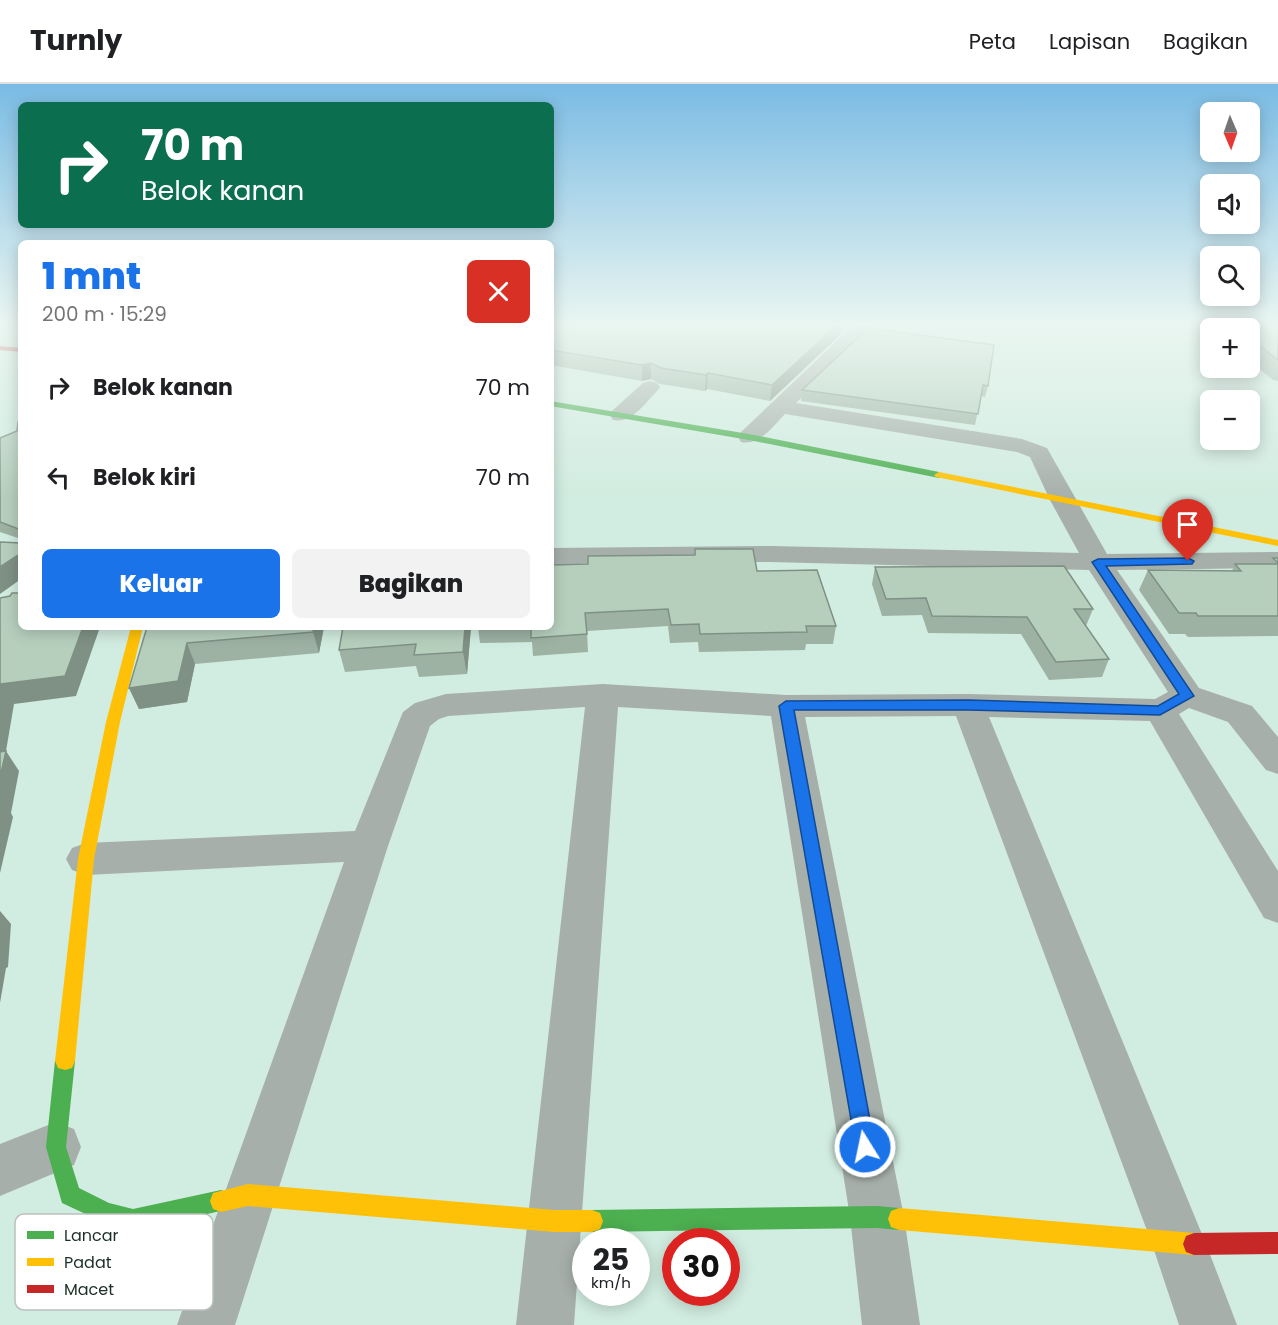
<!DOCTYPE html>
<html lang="id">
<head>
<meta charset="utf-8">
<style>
  body { margin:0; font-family:Poppins,sans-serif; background:#f2f2f2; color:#202124; height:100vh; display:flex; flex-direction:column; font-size:22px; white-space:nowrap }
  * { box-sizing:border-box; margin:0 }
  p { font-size:20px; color:#757577 }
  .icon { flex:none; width:33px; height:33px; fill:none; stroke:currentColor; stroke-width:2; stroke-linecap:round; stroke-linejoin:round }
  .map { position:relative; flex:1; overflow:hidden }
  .drawer { position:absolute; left:18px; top:156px; width:536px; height:390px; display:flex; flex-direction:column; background:#fff; border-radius:9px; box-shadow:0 3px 15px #0003 }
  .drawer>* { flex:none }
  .banner { position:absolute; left:18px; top:18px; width:536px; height:126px; border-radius:9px; box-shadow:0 3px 15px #0003; background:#0b6e4f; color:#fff; overflow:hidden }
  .needle { width:39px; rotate:178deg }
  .buttons { position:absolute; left:1200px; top:18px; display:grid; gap:12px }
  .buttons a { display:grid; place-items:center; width:60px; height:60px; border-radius:9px; background:#fff; box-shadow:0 3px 15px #0003; font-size:30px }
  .speed { position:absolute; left:572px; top:1144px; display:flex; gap:12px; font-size:30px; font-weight:700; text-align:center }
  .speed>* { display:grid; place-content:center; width:78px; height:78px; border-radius:50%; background:#fff; box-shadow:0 3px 15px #0003; line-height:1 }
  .speed small { font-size:15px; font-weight:400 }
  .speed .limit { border:9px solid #d22; background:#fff; color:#111 }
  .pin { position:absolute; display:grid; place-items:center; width:51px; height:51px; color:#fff; margin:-62px -26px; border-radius:50% 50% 50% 0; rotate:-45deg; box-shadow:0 0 6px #0007 }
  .pin .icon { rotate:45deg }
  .me { position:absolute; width:66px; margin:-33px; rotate:350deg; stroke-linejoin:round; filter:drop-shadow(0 0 4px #0008) }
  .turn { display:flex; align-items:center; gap:21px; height:126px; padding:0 24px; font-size:27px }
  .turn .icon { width:78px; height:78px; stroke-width:2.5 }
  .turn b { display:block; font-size:42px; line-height:51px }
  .round { display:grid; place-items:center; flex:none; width:63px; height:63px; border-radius:9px; background:#f2f2f2 }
  .head { display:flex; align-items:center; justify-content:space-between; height:102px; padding:0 24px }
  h1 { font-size:36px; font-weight:800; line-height:45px; color:#1a73e8 }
  .cta { display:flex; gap:12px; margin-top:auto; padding:12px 24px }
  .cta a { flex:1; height:69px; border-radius:9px; background:#1a73e8; color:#fff; font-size:24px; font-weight:800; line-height:69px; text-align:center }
  .cta a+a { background:#f2f2f2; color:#202124 }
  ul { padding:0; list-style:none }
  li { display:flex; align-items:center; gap:18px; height:90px; padding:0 24px }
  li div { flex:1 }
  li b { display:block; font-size:22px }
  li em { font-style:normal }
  header { display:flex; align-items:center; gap:36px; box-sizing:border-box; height:84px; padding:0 30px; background:#fff; border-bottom:2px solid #e0e0e0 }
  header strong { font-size:28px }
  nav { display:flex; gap:33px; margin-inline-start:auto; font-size:21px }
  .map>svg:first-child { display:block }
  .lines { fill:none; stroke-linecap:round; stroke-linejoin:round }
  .street { fill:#a6afaa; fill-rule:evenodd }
  .fast { fill:#4caf50; fill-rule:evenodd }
  .slow { fill:#ffc107; fill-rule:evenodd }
  .jam { fill:#c62828; fill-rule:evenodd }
  .wall { fill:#9db2a3 }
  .shaded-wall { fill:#7f9184 }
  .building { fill:#b6cfbd; stroke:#7f9184; stroke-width:1.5 }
  .route { fill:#1a73e8; stroke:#114b97; stroke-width:1.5 }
  .key { fill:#fff; stroke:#bbc1be; stroke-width:1.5 }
  .key-label { font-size:16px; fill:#1b2f26 }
</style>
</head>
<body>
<header>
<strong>Turnly</strong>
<nav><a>Peta</a><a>Lapisan</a><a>Bagikan</a></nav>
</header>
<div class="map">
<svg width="1278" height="1241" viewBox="0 0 1278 1241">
  <rect width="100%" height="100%" fill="#d1ece0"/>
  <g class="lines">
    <path class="street" d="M858 241H879L857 259 796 319 1022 355 1047 364 1107 470 1278 468V484L1117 486 1199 604 1252 622 1278 653V690L1266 686 1228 638 1189 624 1179 630 1278 787V839L1264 834 1150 637 989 633 1206 1160 1237 1241H1179L1152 1160 956 632 805 633 904 1133 920 1241H862L850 1133 771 632 618 623 574 1241H516L585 623 448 632 439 635 430 642 388 762 235 1241H177L344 778 86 791 72 786 66 775 72 764 86 759 355 747 403 628 415 619 446 610 603 600 786 611 968 610 1155 615 1168 608 1089 486 770 478 550 480V464L770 462 1079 469 1050 416 1030 373 1017 368 785 330C773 342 760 362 741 358L738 353 741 348 843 251Z
      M650 297 657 299 660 303 657 307C645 319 632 340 613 336L610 331 613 326 643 299Z
      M56 1038 74 1045 81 1063 74 1081 0 1112V1060Z"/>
    <path class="fast" d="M550 317 749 350 939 388 944 391 939 394 749 356 550 322Z
      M65 968 72 970 75 977 66 1063 79 1104 109 1119 133 1125 221 1106 229 1109 232 1117 229 1125 133 1147 107 1140 62 1119 46 1063 55 977 58 970Z
      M877 1122 899 1124 907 1127 910 1135 907 1143 899 1146 877 1144 592 1148 584 1145 581 1137 584 1129 592 1126Z"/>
    <path class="slow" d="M939 388 1278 456V462L936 393 934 391Z
      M131 543H143L120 638 94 775 75 977 72 984 65 986 58 984 55 977 78 775 106 638Z
      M248 1100 554 1126H592L600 1129 603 1137 600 1145 592 1148H554L248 1122 221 1128 213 1125 210 1117 213 1109Z
      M899 1124 1194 1149 1202 1152 1205 1160 1202 1168 1194 1171 899 1146 891 1143 888 1135 891 1127Z"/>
    <path class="jam" d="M0 262 21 264V268L0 266Z
      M1278 1148V1170L1194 1171 1186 1168 1183 1160 1186 1152 1194 1149Z"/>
  </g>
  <path class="wall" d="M550 241H842L840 251 770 317 707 305 705 307 660 300 651 295 642 297 550 281Z
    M1221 241H1278V297L1273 296 1250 277V244H1220Z
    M868 244 988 302 985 313 981 312 975 341 801 317 802 306Z
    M21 336V455L0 448V354L17 347Z
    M695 465 757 487 836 542 833 560H806L805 566 699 568 698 558 670 559 668 542 587 547 588 568 533 572 532 558 480 559 478 543H550L588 480 694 471Z
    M1273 474 1278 479V552L1188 553 1185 550H1169L1139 506 1148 486 1232 487 1235 480H1270Z
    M875 483 1093 525 1086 542 1109 575 1102 593 1049 596 1021 550 928 549 922 531 882 532 872 500Z
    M147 543H324L319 569 195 580 187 618 139 625 129 604Z
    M343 543H471L467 590 419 593 416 582 345 588 339 566Z"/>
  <path class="shaded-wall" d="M837 241H842L840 251 770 317 772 301Z
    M651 279V295L642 297V281Z
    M708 289 707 305 705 307 706 291Z
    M21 469V495L0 510V483Z
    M83 543H100L76 612 14 620 6 667 19 687 11 729 13 733 0 789V608L1 600Z
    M314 543H324L319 569 313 548Z
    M465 543H471L467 590 463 568Z
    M187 559 195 580 187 618 139 625 129 604Z
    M0 827 11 840 8 883 6 884 0 919Z"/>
  <path class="building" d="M550 241H837L772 301 708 289 706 291 661 284 651 279 642 281 550 266Z
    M1233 241H1278V276L1250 254V244H1238Z
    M868 244 994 261 988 302 983 301 978 330 802 306Z
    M21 336V446L0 438V354L17 347 18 338Z
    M0 458 21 459V469L0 483Z
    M695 465H753L757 487 817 486 836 542H806L807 548 700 550 699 540 671 541 668 525 585 529 587 550 531 554V543H550V481L588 480V472L695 471Z
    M1273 474H1278V479Z
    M1235 480H1278V532H1198L1196 529H1179L1148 486 1241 487Z
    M1064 482 1093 525H1074L1109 575 1056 578 1027 533 932 532 926 514 886 515 875 483Z
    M12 509H21V543H83L65 592 1 600 0 608V514L10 512Z
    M147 543H314L313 548 187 559 178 597 129 604Z
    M343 543H465L463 568 414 571 416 560 339 566Z
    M6 667 0 693V668Z"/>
  <linearGradient id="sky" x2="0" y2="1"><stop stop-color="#7abbe4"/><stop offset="0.58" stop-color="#eaf6f1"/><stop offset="1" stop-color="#eaf6f1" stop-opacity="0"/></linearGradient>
  <rect width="1278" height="414" fill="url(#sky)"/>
  <path class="route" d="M1188 474 1194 477 1192 480 1106 482 1194 612 1160 631 968 626H794L875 1063 872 1070 865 1073 857 1070 779 622 786 617 968 616 1158 622 1179 610 1092 478 1098 475Z"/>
  <rect x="15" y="1130" width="198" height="96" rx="9" class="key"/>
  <rect x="27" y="1147" width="27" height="8" fill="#4caf50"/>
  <rect x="27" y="1174" width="27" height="8" fill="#ffc107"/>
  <rect x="27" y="1201" width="27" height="8" fill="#c62828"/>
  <g class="key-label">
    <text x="64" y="1157">Lancar</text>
    <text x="64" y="1184">Padat</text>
    <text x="64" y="1211">Macet</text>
  </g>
</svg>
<div class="buttons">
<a><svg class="needle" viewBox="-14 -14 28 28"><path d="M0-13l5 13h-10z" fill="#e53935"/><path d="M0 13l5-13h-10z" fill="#757577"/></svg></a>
<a><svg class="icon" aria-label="sound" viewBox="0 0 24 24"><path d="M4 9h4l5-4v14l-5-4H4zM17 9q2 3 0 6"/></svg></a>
<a><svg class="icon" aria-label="search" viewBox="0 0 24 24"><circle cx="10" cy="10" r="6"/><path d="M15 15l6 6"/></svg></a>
<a>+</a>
<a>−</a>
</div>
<div class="speed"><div>25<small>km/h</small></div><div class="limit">30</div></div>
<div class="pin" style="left:1188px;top:477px;background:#d93025"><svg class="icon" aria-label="arrive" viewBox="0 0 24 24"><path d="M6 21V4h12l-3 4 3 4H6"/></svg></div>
<svg class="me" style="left:865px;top:1063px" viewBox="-20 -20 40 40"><circle r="17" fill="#1a73e8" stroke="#fff" stroke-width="3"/><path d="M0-11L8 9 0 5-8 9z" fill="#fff"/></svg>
<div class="banner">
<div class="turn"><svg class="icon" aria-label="right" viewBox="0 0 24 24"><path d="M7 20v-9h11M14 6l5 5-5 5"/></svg><div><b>70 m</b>Belok kanan</div></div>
</div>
<section class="drawer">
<div class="head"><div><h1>1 mnt</h1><p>200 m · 15:29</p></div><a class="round" style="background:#d93025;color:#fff"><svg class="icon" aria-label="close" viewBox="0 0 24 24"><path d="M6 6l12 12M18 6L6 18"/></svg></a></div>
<ul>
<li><svg class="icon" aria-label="right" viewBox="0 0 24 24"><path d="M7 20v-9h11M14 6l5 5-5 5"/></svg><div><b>Belok kanan</b></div><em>70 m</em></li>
<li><svg class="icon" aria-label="left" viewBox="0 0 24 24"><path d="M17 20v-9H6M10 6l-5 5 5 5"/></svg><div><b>Belok kiri</b></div><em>70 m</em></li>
</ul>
<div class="cta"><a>Keluar</a><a>Bagikan</a></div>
</section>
</div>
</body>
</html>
